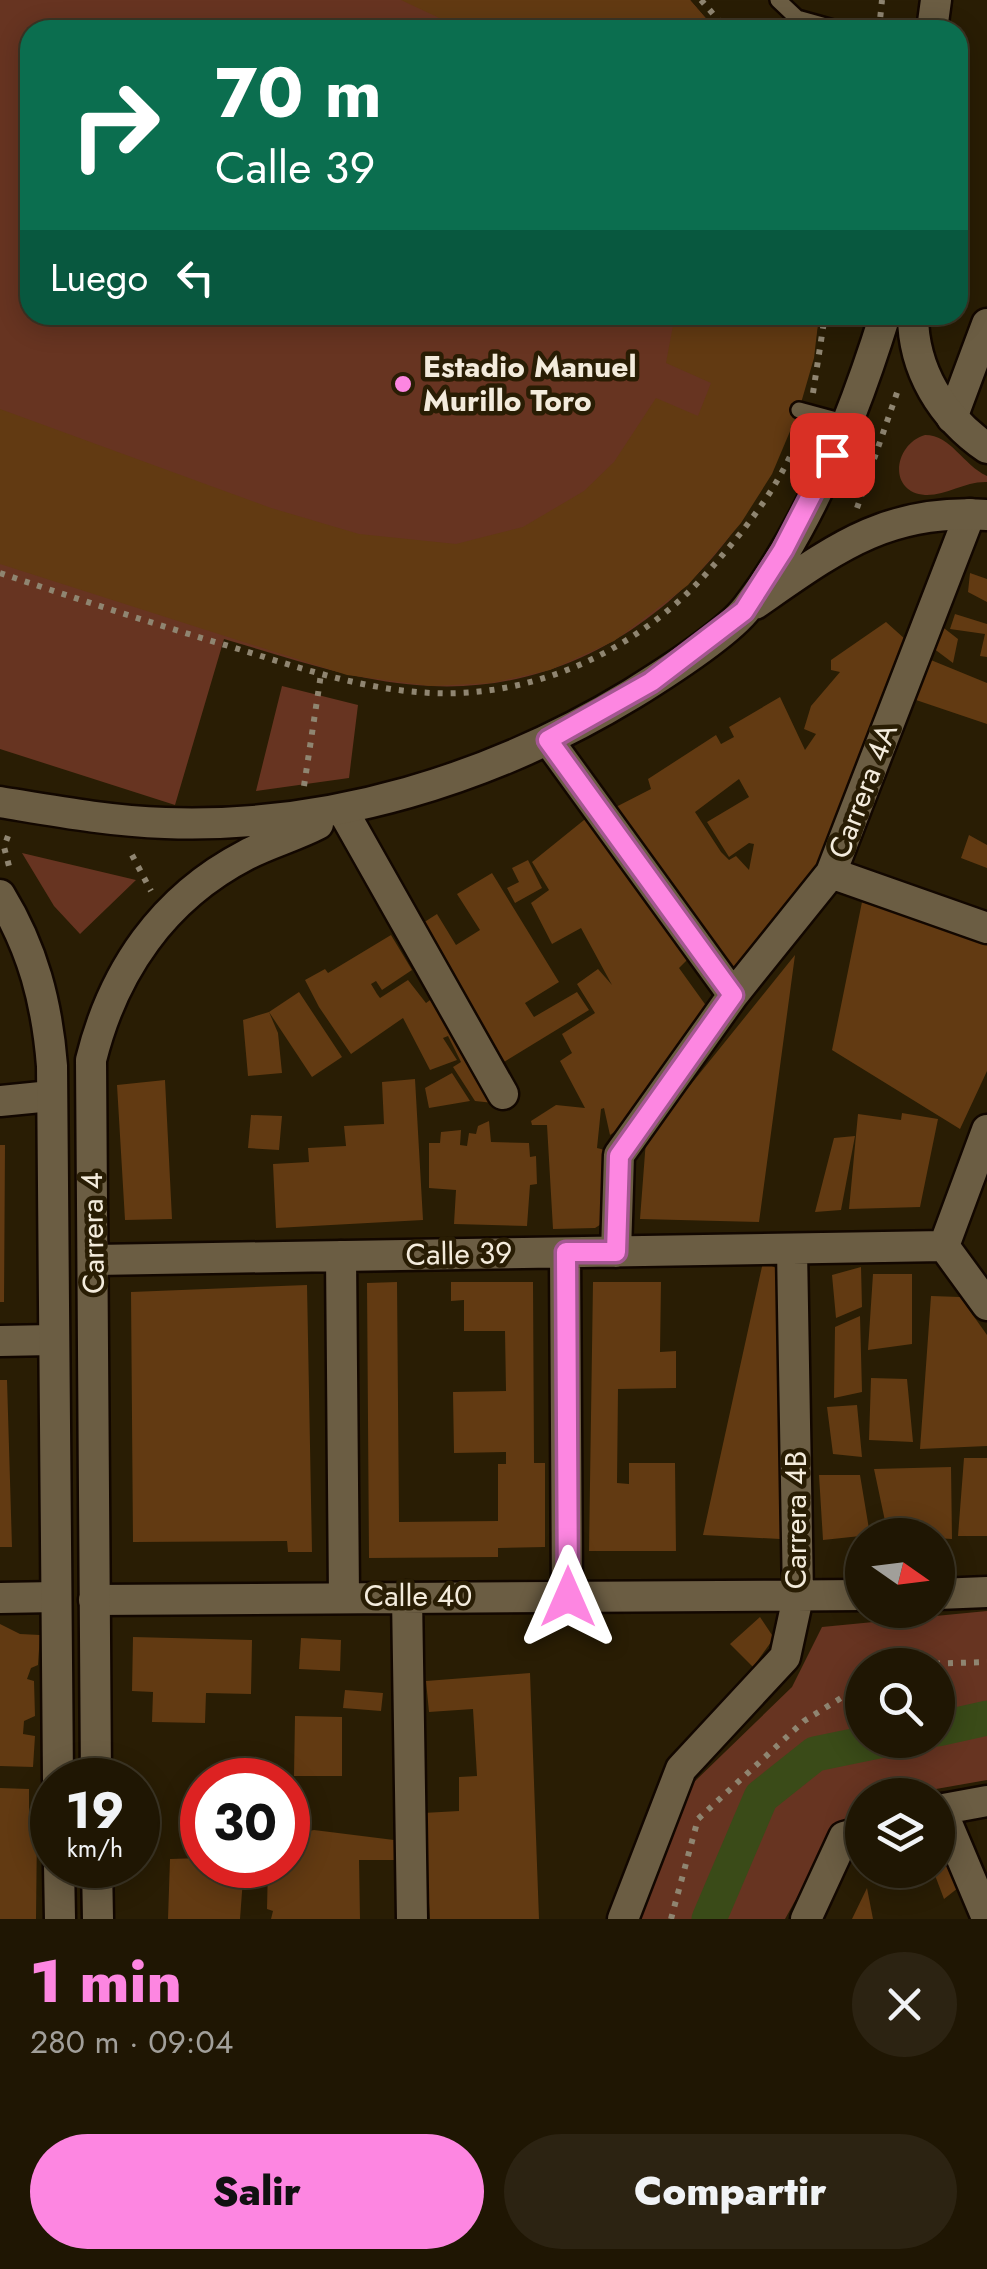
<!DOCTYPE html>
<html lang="es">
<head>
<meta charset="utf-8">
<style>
  body { margin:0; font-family:Jost,sans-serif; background:#2c2312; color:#f1f3f6; height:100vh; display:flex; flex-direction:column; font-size:38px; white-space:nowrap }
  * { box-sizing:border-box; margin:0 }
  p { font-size:32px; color:#a19f9a }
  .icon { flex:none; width:55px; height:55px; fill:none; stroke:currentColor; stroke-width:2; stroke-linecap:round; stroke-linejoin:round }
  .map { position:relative; height:1919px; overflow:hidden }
  .sheet { display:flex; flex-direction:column; background:#1f1603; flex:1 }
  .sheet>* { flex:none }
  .top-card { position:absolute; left:20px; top:20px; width:948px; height:305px; border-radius:30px; box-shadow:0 5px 25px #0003,0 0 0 2px #3c3525; background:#0b6e4f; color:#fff; overflow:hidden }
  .needle { width:65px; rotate:104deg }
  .buttons { position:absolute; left:845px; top:1518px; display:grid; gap:20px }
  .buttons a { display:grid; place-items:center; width:110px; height:110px; border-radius:50%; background:#1f1603; box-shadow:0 5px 25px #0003,0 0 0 2px #3c3525; font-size:50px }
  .speed { position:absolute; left:30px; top:1758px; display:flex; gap:20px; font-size:50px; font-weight:700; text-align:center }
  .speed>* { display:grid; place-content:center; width:130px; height:130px; border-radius:50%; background:#1f1603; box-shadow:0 5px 25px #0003,0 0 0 2px #3c3525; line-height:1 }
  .speed small { font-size:25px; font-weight:400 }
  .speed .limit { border:15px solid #d22; background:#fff; color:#111 }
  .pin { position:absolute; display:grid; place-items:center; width:85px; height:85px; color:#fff; margin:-42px; border-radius:20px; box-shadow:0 5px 15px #0006 }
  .me { position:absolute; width:110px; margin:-55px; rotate:0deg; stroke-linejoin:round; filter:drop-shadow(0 0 8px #0008) }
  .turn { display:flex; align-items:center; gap:35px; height:210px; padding:0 30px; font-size:45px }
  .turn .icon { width:130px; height:130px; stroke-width:2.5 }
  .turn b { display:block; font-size:70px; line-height:85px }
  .then { display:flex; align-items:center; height:95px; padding:0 30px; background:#0003; gap:20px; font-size:38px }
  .round { display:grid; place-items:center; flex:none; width:105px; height:105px; border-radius:52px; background:#2c2312 }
  .headline { display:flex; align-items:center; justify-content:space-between; height:170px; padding:0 30px }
  h1 { font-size:60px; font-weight:800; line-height:75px; color:#fd86e1 }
  .cta { display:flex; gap:20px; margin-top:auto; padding:20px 30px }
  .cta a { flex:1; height:115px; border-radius:60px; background:#fd86e1; color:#111; font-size:40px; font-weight:800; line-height:115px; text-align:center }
  .cta a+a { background:#2c2312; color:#f1f3f6 }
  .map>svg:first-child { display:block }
  .green { fill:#673421; fill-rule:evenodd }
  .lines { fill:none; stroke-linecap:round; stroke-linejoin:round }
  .canal { stroke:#3a4b18; stroke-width:35 }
  .building { fill:#623a12; fill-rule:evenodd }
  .lane-casing { stroke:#120700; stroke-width:20 }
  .street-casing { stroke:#120700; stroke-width:35 }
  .secondary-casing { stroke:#120700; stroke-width:35 }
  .path { stroke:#8f8571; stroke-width:6; stroke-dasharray:5 8; stroke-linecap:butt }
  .lane { stroke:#6b5d43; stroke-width:15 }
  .street { stroke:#6b5d43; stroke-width:30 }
  .secondary { stroke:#6b5d43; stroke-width:30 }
  .route-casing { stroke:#a45792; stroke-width:25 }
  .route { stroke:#fd86e1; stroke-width:18 }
  .poi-dot { fill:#fd86e1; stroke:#291d04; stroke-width:4 }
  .labels { text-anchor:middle; stroke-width:9; stroke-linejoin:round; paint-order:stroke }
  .poi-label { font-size:30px; font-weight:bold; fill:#f3ebdc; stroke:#291d04; text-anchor:start }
  .street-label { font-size:30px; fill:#f3ebdc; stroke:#291d04 }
</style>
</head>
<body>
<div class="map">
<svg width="987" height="1919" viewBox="0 0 987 1919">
  <rect width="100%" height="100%" fill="#291d04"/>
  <path class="green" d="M0 0H690L716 30H30V315H819C796 509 640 696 431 686 360 683 292 659 224 639L175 805 0 749Z
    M925 435C951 435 963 465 987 476V482C965 481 946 496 925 495 887 492 894 444 925 435Z
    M282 686 358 705 349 778 256 791Z
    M22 853 136 880 80 934 54 906Z
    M987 1611V1780L902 1795H862V1812L836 1827 785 1919H639L692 1784 792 1687 822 1627ZM862 1665H938V1740H862Z"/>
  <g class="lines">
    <path class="canal" d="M938 1729 987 1718
      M709 1919 761 1797 815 1754 883 1740"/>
  </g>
  <path class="building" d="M401 0H690L716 30H465Z
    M675 315H819L814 358 799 410 772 474 741 523 688 585 614 641 550 670 491 683 431 686 347 675 0 564V409L271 508 359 534 456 544 523 527 584 491 614 462 656 398 698 416 711 383 666 363Z
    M970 573 987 579V602L968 592Z
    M955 614 987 624V657L980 656 985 634 950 629Z
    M886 622 915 648 821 858 732 973 610 810 651 789 648 779 716 735 721 744 734 737 729 727 780 697 805 750 816 734 804 729 811 706 840 672 831 670V660ZM739 779 749 797 707 822 729 857 749 843 754 844 749 870 736 856 729 860 721 852 695 812Z
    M940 625 958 639 953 663 933 648Z
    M926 658 987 683V724L916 700Z
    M589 816 690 949 688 959 679 968 707 1007 619 1129 610 1135 604 1108 601 1109 597 1148 609 1151 603 1223 595 1228 553 1229 547 1125H532L531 1121 556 1105 585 1108 560 1061 572 1053 562 1034 595 1013 577 984 598 969 612 985 581 928 552 944 531 903 549 890 532 862Z
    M969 835 987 845V868L961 858Z
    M528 860 542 888 515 903 507 888 519 882 512 868Z
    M492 873 559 982 525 1003 534 1017 577 992 589 1010 504 1062 488 1033 479 1031 415 928 437 914 456 945 480 930 457 894Z
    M862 902 987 944V1071L960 1129 832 1050Z
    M391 935 412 970 382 990 376 981 371 984 377 994 380 998 408 980 426 1003 433 998 503 1104 475 1101 453 1067 461 1062 448 1036 443 1038 457 1060 430 1070 403 1018 351 1054 319 1007 305 980 325 969 328 973Z
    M795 955 759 1222 640 1219 646 1140Z
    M299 992 342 1057 312 1077 269 1012 278 1033 282 1073 248 1076 243 1020 269 1012Z
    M452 1073 470 1101 429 1108 425 1088Z
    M415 1079 423 1220 276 1228 273 1164 309 1162 308 1148 346 1146 344 1126 384 1124 382 1082Z
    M165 1080 172 1219 125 1220 117 1085Z
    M902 1113 938 1119 920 1207 849 1209 858 1114 901 1120Z
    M251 1115 282 1116 279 1150 248 1148Z
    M489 1121 491 1142 529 1143 530 1157 536 1156 537 1184 530 1185 527 1226 454 1224 456 1190 429 1188V1143H440L441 1132 461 1130 460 1145 467 1146 469 1133 476 1134 478 1126Z
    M855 1136 841 1210 815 1212 834 1138Z
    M0 1145H5L4 1302H0Z
    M763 1262 783 1271 780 1539 703 1535Z
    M861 1267 862 1307 836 1318 832 1275Z
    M873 1274H912V1344L868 1350Z
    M397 1282 399 1522 498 1521V1464H506V1452L454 1453 453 1392 506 1391 505 1331H464V1300L451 1301V1282H533L534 1463H545V1547L498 1548V1557L369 1558 367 1283Z
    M593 1282H661L660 1352 676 1351V1388L618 1389 617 1483 629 1484V1463H675L676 1551H589Z
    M307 1285 312 1552H288L287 1541 133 1542 131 1292Z
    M931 1296 960 1297 987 1335V1446L920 1449Z
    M860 1316 862 1392 834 1398 835 1327Z
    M871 1378 907 1379 913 1442 869 1440Z
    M0 1380H7L12 1547H0Z
    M857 1405 862 1457 833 1454 827 1407Z
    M964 1458H987V1536H958Z
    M951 1467 952 1539 888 1535 874 1469Z
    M819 1475H860L870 1535 823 1540Z
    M760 1617 774 1638 753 1667 730 1644Z
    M0 1624 20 1634 40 1635 38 1665 31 1668 27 1679 34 1681 35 1716 24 1721 23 1734 35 1736 33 1767 0 1766Z
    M133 1637 252 1640 251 1694 206 1693 205 1723 152 1722 153 1692 132 1691Z
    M301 1638 341 1640 340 1671 299 1669Z
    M530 1673 539 1919H430L423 1813 459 1811V1777L477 1776 473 1709 429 1712 426 1681Z
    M345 1690 383 1693 381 1711 343 1708Z
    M295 1716 342 1717V1776H294Z
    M0 1788 29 1789V1827H37L36 1919H0Z
    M314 1830 394 1840V1860H359L360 1919H271L273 1911 267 1909 268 1865H288V1836Z
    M938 1832 958 1888 944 1899 933 1870H938Z
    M202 1858V1865H244L240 1919H168L170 1859Z
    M867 1888 873 1919H852Z"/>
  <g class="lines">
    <g class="lane-casing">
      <path id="lane" d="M778 0 797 18 840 30
        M799 410 847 423"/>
    </g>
    <g class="street-casing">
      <path id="street" d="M952 418 987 324
        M548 740 733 995
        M343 811 503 1094
        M831 873 987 928
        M0 1101 51 1096
        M944 1246 987 1130
        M944 1246 987 1305
        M616 1252 619 1155 733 995 831 873 970 514
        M565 1253 567 1597
        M341 1256 344 1596
        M95 1260 944 1246
        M0 1341 53 1340
        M938 1594 987 1592
        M407 1596 412 1919
        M0 1598 56 1597
        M94 1600 862 1595
        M941 1809 987 1918
        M938 1810 987 1801
        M623 1919 681 1769 785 1657 798 1597 792 1249
        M806 1919 844 1837 862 1832"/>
    </g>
    <g class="secondary-casing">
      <path id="secondary" d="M932 30 936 0
        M913 315C913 370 942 417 987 448
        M755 604C833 550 886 508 987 515
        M0 802C55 811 109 821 165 823 329 829 492 779 632 694 661 676 727 634 747 608 811 524 854 415 885 315
        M0 895C33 949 47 1003 52 1066L58 1780
        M96 1780 91 1060C113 971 163 898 246 855 269 843 295 836 318 824
        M59 1865 60 1919
        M97 1865 98 1919"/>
    </g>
    <path class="path" d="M701 0 727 30
      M879 30 882 0
      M813 393 825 315
      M857 508 899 387
      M0 573C77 599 154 624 232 647 297 667 363 690 432 693 539 698 645 646 713 566 748 526 781 484 800 433
      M304 786 321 674
      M8 836 4 847 9 866
      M132 855 151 891
      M896 1665 987 1662
      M671 1919 698 1819 804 1721 862 1685"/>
    <use href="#lane" class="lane"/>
    <use href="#street" class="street"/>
    <use href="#secondary" class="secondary"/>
  </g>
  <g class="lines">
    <g class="route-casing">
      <path id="route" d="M568 1597 566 1252H616L619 1156 733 995 548 740 651 682 744 611 783 550 832 455"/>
    </g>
    <use href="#route" class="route"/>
  </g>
  <circle class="poi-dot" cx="403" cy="384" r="10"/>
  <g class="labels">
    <g class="poi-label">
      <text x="423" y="377">Estadio Manuel<tspan x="423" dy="34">Murillo Toro</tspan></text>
    </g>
    <g class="street-label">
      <text transform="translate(863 791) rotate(-69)" y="10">Carrera 4A</text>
      <text transform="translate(93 1233) rotate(-91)" y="10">Carrera 4</text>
      <text transform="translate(459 1254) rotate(-1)" y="10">Calle 39</text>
      <text transform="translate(796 1520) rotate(-90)" y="10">Carrera 4B</text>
      <text x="418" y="1606">Calle 40</text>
    </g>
  </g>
</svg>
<div class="buttons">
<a><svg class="needle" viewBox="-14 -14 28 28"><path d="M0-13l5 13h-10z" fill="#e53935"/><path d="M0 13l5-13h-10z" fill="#a19f9a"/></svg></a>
<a><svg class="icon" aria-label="search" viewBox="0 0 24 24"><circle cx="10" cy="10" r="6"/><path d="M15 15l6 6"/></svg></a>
<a><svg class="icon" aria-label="layers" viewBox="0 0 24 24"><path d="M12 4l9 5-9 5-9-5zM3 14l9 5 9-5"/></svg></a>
</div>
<div class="speed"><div>19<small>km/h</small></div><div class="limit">30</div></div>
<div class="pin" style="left:832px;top:455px;background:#d93025"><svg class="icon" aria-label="arrive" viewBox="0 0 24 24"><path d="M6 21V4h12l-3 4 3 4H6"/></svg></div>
<svg class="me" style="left:568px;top:1597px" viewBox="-20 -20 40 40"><path d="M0-17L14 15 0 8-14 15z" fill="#fd86e1" stroke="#fff" stroke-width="4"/></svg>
<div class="top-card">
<div class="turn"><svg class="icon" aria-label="right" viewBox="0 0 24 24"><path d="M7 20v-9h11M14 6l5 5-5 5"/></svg><div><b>70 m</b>Calle 39</div></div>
<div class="then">Luego<svg class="icon" aria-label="left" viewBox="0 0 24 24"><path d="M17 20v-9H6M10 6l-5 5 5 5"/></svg></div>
</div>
</div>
<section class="sheet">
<div class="headline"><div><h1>1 min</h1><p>280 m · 09:04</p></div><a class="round"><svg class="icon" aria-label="close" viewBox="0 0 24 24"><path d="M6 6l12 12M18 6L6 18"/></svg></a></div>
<div class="cta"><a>Salir</a><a>Compartir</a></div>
</section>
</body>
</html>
